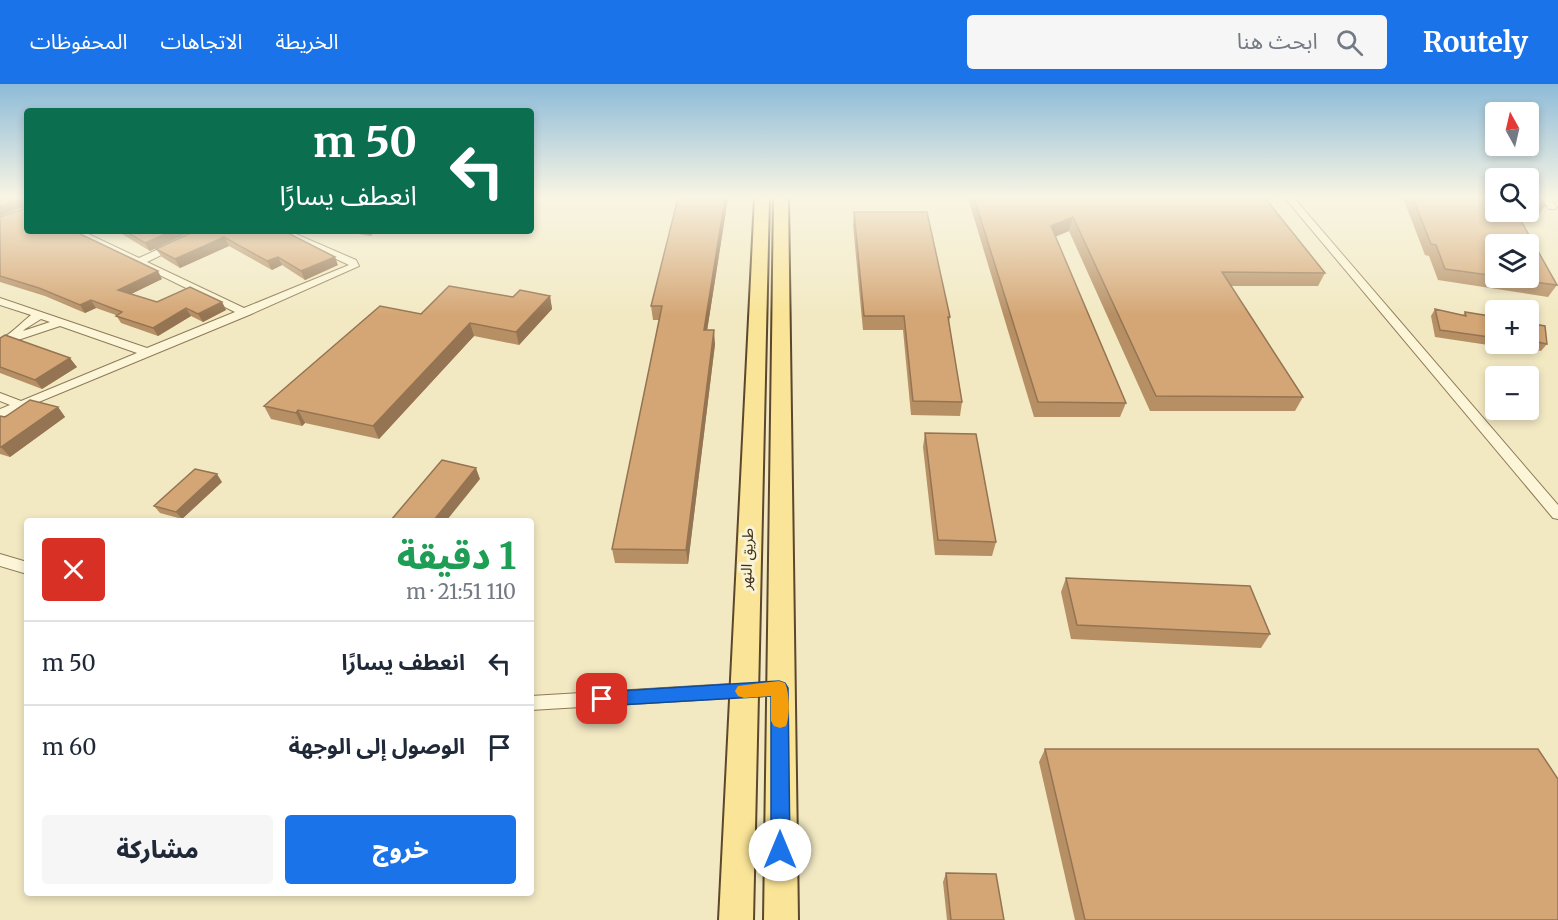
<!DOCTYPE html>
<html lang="ar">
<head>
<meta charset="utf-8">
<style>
  body { margin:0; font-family:Merriweather,"Noto Sans Arabic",serif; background:#f6f6f7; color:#1f2937; direction:rtl; height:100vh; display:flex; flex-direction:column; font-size:22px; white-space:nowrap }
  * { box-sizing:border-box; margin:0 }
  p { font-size:20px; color:#747a83 }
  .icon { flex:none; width:33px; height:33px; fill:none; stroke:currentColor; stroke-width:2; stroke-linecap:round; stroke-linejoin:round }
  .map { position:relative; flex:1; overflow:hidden; direction:ltr }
  .details { position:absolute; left:24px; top:434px; width:510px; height:378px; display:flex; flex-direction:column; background:#fff; border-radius:6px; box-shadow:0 3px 9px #0003; direction:rtl }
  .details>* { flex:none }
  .top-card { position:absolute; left:24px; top:24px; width:510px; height:126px; border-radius:6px; box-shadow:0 3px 9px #0003; direction:rtl; background:#0b6e4f; color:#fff; overflow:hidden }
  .needle { width:39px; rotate:352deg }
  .buttons { position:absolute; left:1485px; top:18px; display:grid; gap:12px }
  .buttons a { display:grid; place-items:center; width:54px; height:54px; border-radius:6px; background:#fff; box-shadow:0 3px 9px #0003; font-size:30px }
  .pin { position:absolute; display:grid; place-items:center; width:51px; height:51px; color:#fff; margin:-26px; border-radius:12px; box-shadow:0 3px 9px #0006 }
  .me { position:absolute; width:66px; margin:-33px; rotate:0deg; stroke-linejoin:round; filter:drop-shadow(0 0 4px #0008) }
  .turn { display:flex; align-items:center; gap:21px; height:126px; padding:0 18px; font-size:27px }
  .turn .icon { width:78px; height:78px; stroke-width:2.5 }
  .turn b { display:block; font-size:42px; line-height:51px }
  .round { display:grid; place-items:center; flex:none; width:63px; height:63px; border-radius:6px; background:#f6f6f7 }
  .headline { display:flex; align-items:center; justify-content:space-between; height:102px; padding:0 18px }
  h1 { font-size:36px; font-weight:800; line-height:45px; color:#1e9e55 }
  .primary-button { display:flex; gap:12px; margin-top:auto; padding:12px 18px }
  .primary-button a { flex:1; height:69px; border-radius:6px; background:#1a73e8; color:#fff; font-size:24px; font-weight:800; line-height:69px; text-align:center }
  .primary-button a+a { background:#f6f6f7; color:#1f2937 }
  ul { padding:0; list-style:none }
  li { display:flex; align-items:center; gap:18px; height:84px; padding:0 18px; border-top:2px solid #e0e1e3 }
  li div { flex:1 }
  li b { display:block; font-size:22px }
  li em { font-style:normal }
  header { display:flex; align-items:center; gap:36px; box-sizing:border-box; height:84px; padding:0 30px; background:#1a73e8; color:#fff }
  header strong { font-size:28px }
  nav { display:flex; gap:33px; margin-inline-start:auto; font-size:21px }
  .search { width:420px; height:54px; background:#f6f6f7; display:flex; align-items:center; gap:15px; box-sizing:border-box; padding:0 21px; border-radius:6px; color:#747a83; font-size:22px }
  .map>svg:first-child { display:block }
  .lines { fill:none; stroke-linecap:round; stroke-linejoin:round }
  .minor-casing { stroke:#8e7a57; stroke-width:2 }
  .primary-casing { stroke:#5c472c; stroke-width:4 }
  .minor { fill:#fcf5d7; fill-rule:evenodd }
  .primary { fill:#f9e497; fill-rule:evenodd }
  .wall { fill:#b68f65; fill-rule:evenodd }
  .shaded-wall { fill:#947452 }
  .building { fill:#d4a675; stroke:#947452; stroke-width:1.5 }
  .route { fill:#1a73e8; stroke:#114b97; stroke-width:1.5 }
  .slow { fill:#f59e0b }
  .labels { text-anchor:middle; stroke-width:6; stroke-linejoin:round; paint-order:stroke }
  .street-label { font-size:15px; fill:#3d301d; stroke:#f9f2d3 }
</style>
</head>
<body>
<header>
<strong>Routely</strong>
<div class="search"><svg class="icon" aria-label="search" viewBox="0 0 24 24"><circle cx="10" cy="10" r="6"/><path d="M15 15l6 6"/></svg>ابحث هنا</div>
<nav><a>الخريطة</a><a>الاتجاهات</a><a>المحفوظات</a></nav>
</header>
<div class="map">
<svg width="1558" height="836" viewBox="0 0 1558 836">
  <rect width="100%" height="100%" fill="#f2e9c3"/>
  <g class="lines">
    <g class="minor-casing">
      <path id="minor" d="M1285 114H1294L1558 421V435L1553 434Z
        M1542 114H1550L1557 123 1555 125H1549Z
        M70 147H82L139 174 198 147H211L147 178 244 224 349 181 276 147H289L356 176 359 182 249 231 0 334V325L10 321 0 317V309L21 317 137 269 60 242 0 262V255C9 252 22 238 31 231L0 221V214L147 264 235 228ZM41 235 50 238 23 247 25 245Z
        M0 470 27 478V490L0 482Z
        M779 597 785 599 787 604 785 609 779 611 531 626V612Z"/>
    </g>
    <g class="primary-casing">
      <path id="primary" d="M755 114H769L753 836H719Z
        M774 114H788L798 836H764Z"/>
    </g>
    <use href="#minor" class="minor"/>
    <use href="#primary" class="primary"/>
  </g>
  <path class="wall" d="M0 114H27V147L162 195 131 210 157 218H222L226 226 203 238 191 232 158 252 121 239 116 231 96 224 85 229 45 212 0 198V133L23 125V123L0 132Z
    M678 114H728L707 246 715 260 688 480 615 479 612 465 659 236H653L651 222Z
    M968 114H1265L1325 189 1318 202H1231L1303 313 1295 327H1150L1069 147 1055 152 1126 319 1120 333H1034Z
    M1403 114H1496V128H1528V114L1545 122 1537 133 1519 130V132L1557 201 1548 213 1438 196 1429 172 1425 171ZM1496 160 1528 194H1496Z
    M854 128 950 233 949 238 962 318 960 332 911 331 903 246H863L853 141Z
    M117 147H186L188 149 150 167Z
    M195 147 338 181 305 196 282 181 272 186 229 162 180 184 162 173 156 165Z
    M342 147H377L370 152Z
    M550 212 552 225 519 261 474 252 379 355 305 339 302 342 271 335 264 322 421 230 513 213Z
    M1435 225 1463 231 1465 228 1496 233V260L1495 262 1435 253 1431 232Z
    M1528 239 1547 260 1541 267 1502 260H1528Z
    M0 254 77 283 42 305 0 289Z
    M58 323 65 333 10 373 0 370V332L5 333Z
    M925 349 996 458 992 472 935 471 923 363Z
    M222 398 182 435 160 429 154 422Z
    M1066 494 1270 550 1261 564 1071 555 1061 508Z
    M1045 665 1558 836H1075L1039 678Z
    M946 789 1004 836H947L943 798Z"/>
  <path class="shaded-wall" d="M21 114 26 122 0 132V123Z
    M725 114H728L705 260 704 246Z
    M1073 133 1069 147 1048 156 1051 142Z
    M172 147H186L188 149 150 167 145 159Z
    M369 147H377L370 152Z
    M224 153 229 162 180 184 175 175Z
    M278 173 282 181 272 186 267 177Z
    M335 173 338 181 305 196 301 187Z
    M158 187 162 195 123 214 118 206Z
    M550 212 552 225 519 261 516 248Z
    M91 216 96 224 85 229 80 221Z
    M222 218 226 226 203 238 198 230Z
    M186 224 191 232 158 252 153 244Z
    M470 239 474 252 379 355 373 342Z
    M714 246 715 260 688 480 686 466Z
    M70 274 77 283 42 305 35 296Z
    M58 323 65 333 10 373 1 363Z
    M298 326 305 339 302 342 296 329Z
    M476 384 480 395 447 436H434Z
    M217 390 222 398 182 435 176 428Z"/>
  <path class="building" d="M0 114H27V147H74L158 187 118 206 157 218 190 203 222 218 198 230 186 224 153 244 116 232 122 228 91 216 80 221 39 204 0 192V133L23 125 24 117 21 114 0 123Z
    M678 114H725L704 246H714L686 466 612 465 662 222H651Z
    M974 114H1265L1325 189 1222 188 1303 313 1156 312 1073 133 1051 142 1126 319 1038 318Z
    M1413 114H1496V128H1516L1557 201 1504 194H1528V160H1496V192L1445 185 1436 161 1431 160Z
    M1528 114H1540L1545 122 1528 120Z
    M854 128H927L950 233H948L962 318 913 317 904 232H864Z
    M125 147H172L145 159Z
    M195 147H284L335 173 301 187 278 173 267 177 224 153 175 175 156 165Z
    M449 202 513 213 520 206 550 212 516 248 470 239 373 342 298 326 296 329 264 322 380 222 421 230Z
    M1435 225 1466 232 1465 228 1496 233V254L1440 246Z
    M1528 239 1545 242 1547 260 1528 256Z
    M5 251 70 274 35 296 0 283V254Z
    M30 316 58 323 1 363H0V332L5 333Z
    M925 349 976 350 996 458 938 456Z
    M442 376 476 384 434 436H391Z
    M195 385 217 390 176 428 154 422Z
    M1066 494 1250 502 1270 550 1077 541Z
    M1045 665H1538L1558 695V836H1085Z
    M946 789 996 790 1004 836H951Z"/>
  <linearGradient id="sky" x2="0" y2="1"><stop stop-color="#8dbbd8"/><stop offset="0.49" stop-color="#f9f5e4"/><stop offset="1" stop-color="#f9f5e4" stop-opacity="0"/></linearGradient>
  <rect width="1558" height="231" fill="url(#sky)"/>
  <path class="route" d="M779 597 785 599 788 604 790 766 787 773 780 776 774 773 771 766V612L602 622 596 620 593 615 596 610 602 608Z"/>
  <path class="slow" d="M779 597 785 599C790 610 790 632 786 642L780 644 774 642 771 637V612L744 614 738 612 735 607 738 602Z"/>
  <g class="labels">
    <g class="street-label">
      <text transform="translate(747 475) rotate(-88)" y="5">طريق النهر</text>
    </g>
  </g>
</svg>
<div class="buttons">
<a><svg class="needle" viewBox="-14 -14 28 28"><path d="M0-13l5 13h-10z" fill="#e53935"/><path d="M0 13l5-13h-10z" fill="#747a83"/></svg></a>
<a><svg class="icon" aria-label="search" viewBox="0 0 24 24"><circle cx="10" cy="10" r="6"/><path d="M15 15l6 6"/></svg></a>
<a><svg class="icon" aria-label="layers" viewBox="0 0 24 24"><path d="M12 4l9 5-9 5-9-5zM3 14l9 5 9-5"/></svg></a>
<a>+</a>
<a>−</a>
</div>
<div class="pin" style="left:602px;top:615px;background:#d93025"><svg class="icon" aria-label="arrive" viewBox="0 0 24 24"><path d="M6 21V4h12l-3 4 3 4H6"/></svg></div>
<svg class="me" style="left:780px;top:766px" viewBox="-20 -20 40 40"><circle r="19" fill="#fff"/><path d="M0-13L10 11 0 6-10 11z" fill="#1a73e8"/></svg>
<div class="top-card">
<div class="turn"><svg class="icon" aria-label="left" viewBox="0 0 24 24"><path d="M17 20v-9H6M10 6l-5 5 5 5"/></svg><div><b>50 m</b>انعطف يسارًا</div></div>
</div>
<section class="details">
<div class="headline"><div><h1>1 دقيقة</h1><p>110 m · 21:51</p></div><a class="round" style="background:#d93025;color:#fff"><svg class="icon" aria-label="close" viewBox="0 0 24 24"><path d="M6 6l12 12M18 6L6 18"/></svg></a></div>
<ul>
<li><svg class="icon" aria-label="left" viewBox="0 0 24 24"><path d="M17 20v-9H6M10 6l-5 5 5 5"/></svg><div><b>انعطف يسارًا</b></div><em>50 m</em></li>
<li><svg class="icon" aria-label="arrive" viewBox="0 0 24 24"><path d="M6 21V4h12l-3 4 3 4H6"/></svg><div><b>الوصول إلى الوجهة</b></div><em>60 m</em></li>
</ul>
<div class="primary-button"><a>خروج</a><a>مشاركة</a></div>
</section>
</div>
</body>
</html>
